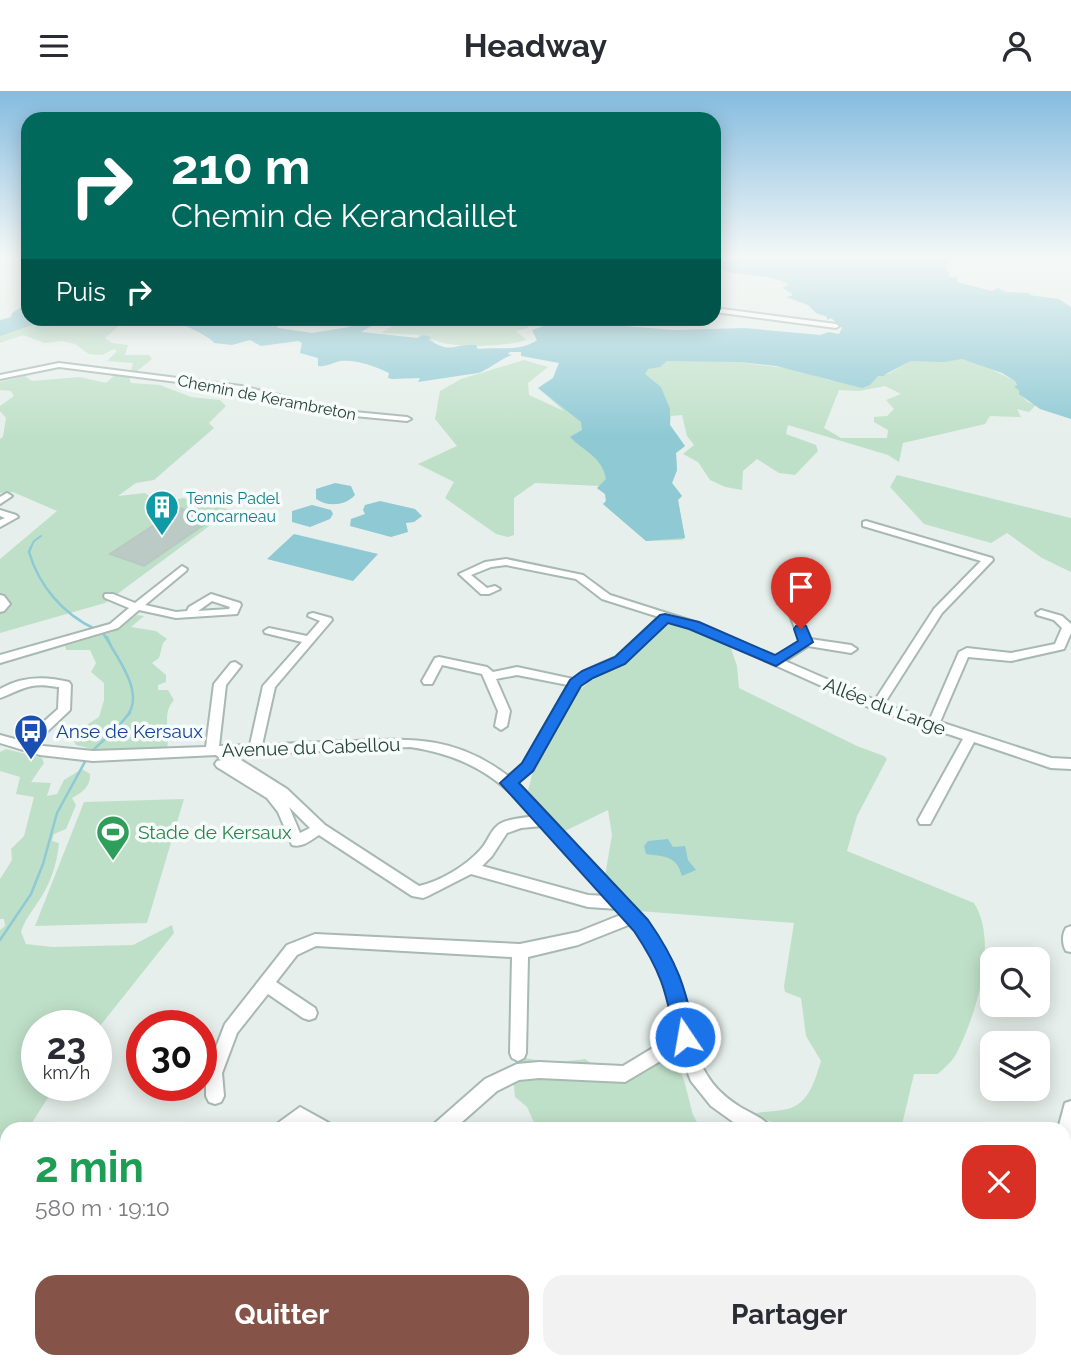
<!DOCTYPE html>
<html lang="fr">
<head>
<meta charset="utf-8">
<style>
  body { margin:0; font-family:Raleway,sans-serif; background:#f2f2f3; color:#2b2b33; height:100vh; display:flex; flex-direction:column; font-size:26px; white-space:nowrap }
  * { box-sizing:border-box; margin:0 }
  p { font-size:23px; color:#7c7c81 }
  .icon { flex:none; width:38px; height:38px; fill:none; stroke:currentColor; stroke-width:2; stroke-linecap:round; stroke-linejoin:round }
  .map { position:relative; flex:1; overflow:hidden }
  .panel { position:absolute; left:0px; top:1031px; width:1071px; height:247px; display:flex; flex-direction:column; background:#fff; border-radius:21px 21px 0 0; box-shadow:0 4px 18px #0003 }
  .panel>* { flex:none }
  .hud { position:absolute; left:21px; top:21px; width:700px; height:214px; border-radius:21px; box-shadow:0 4px 18px #0003; background:#00695c; color:#fff; overflow:hidden }
  .fabs { position:absolute; left:980px; top:856px; display:grid; gap:14px }
  .fabs a { display:grid; place-items:center; width:70px; height:70px; border-radius:14px; background:#fff; box-shadow:0 4px 18px #0003; font-size:35px }
  .speed { position:absolute; left:21px; top:919px; display:flex; gap:14px; font-size:35px; font-weight:700; text-align:center }
  .speed>* { display:grid; place-content:center; width:91px; height:91px; border-radius:50%; background:#fff; box-shadow:0 4px 18px #0003; line-height:1 }
  .speed small { font-size:18px; font-weight:400 }
  .speed .limit { border:10px solid #d22; background:#fff; color:#111 }
  .pin { position:absolute; display:grid; place-items:center; width:60px; height:60px; color:#fff; margin:-72px -30px; border-radius:50% 50% 50% 0; rotate:-45deg; box-shadow:0 0 7px #0007 }
  .pin .icon { rotate:45deg }
  .me { position:absolute; width:77px; margin:-38px; rotate:348deg; stroke-linejoin:round; filter:drop-shadow(0 0 5px #0008) }
  .turn { display:flex; align-items:center; gap:24px; height:147px; padding:0 35px; font-size:32px }
  .turn .icon { width:91px; height:91px; stroke-width:2.5 }
  .turn b { display:block; font-size:49px; line-height:60px }
  .then { display:flex; align-items:center; height:66px; padding:0 35px; background:#0003; gap:14px; font-size:26px }
  .round { display:grid; place-items:center; flex:none; width:74px; height:74px; border-radius:21px; background:#f2f2f3 }
  .headline { display:flex; align-items:center; justify-content:space-between; height:119px; padding:0 35px }
  h1 { font-size:42px; font-weight:700; line-height:52px; color:#1e9e55 }
  .cta { display:flex; gap:14px; margin-top:auto; padding:14px 35px }
  .cta a { flex:1; height:80px; border-radius:21px; background:#855347; color:#fff; font-size:28px; font-weight:700; line-height:80px; text-align:center }
  .cta a+a { background:#f2f2f3; color:#2b2b33 }
  header { display:flex; justify-content:space-between; align-items:center; height:91px; padding:0 35px; background:#fff; font-size:32px; font-weight:700 }
  .map>svg:first-child { display:block }
  .green { fill:#bfe0c8; fill-rule:evenodd }
  .water { fill:#8ec9d4 }
  .lines { fill:none; stroke-linecap:round; stroke-linejoin:round }
  .stream-far1 { stroke:#8ec9d4; stroke-width:2 }
  .stream { stroke:#8ec9d4; stroke-width:2.5 }
  .building { fill:#bbcac4; stroke:#b8c9c2; stroke-width:2 }
  .minor-casing { stroke:#a8b8b2; stroke-width:4 }
  .minor { fill:#fff; fill-rule:evenodd }
  .route { fill:#1a73e8; stroke:#114b97; stroke-width:2 }
  .labels { text-anchor:middle; stroke-width:7; stroke-linejoin:round; paint-order:stroke }
  .far-street-label { font-size:16px; fill:#24423a; stroke:#f7fbf9 }
  .far-culture-label { font-size:16px; fill:#0d838f; stroke:#f7fbf9; text-anchor:start }
  .street-label { font-size:19px; fill:#24423a; stroke:#f7fbf9 }
  .transit-label { font-size:19px; fill:#164399; stroke:#f7fbf9; text-anchor:start }
  .leisure-label { font-size:19px; fill:#27864d; stroke:#f7fbf9; text-anchor:start }
</style>
</head>
<body>
<header><svg class="icon" aria-label="menu" viewBox="0 0 24 24"><path d="M4 6h16M4 12h16M4 18h16"/></svg>Headway<svg class="icon" aria-label="person" viewBox="0 0 24 24"><circle cx="12" cy="8" r="4"/><path d="M4 21q1-7 8-7t8 7"/></svg></header>
<div class="map">
<svg width="1071" height="1277" viewBox="0 0 1071 1277">
  <rect width="100%" height="100%" fill="#e6efeb"/>
  <path class="green" d="M39 228H122L121 233 105 247 112 252 128 254 125 264H149L152 268 136 281 131 280 133 272 107 270 117 260 114 258 102 264 89 263 75 253 62 250 45 252 23 244 0 252V242Z
    M362 228H383L361 241 417 247 420 244 381 242 400 230 423 228H539L527 237 516 240 527 249C503 256 452 259 430 247L434 251 316 241 336 240 349 236 350 232H360Z
    M628 260 802 274 743 272 794 278 829 289 870 294 877 285 890 282 911 270 962 268 978 272 1015 290C1019 301 1023 311 1036 314L1029 321 1017 318 1021 326 990 325 985 333 903 352 899 371 888 364 788 334 786 343 816 354 818 360 795 384 779 382 757 368 743 380 742 399 725 396 710 389 698 371 683 363 694 354 687 345 682 324 671 325 670 334 685 355 676 362 677 379 672 392 682 405 678 409 685 447 682 449 646 450 603 413 606 410 605 403 597 397 600 395 535 392 514 407V444L508 446 496 443 445 407 454 391 418 373 457 355 435 328 440 300 461 288 524 269 548 276 528 292 529 304 564 320 538 297 553 287 559 272ZM885 295 901 303 886 309 894 318 887 325 874 326V331L888 339 887 347H841L824 337 839 299 859 300Z
    M117 282 128 283 131 292 160 294 191 306 220 309 226 315 209 332 214 337 154 389 136 392 118 405 145 402 159 412 183 407 231 419 105 512 0 542V468L57 420 13 401 0 402V348L3 346 6 327 0 320V315L14 305 11 300 0 299V291L25 285 32 290 80 286 106 292Z
    M897 384 1071 427V481L1042 467 1007 442 991 452 924 433 890 396Z
    M137 524 144 525 131 536 156 540 167 548 163 552 159 567 152 572 166 584V591L158 594V599H168L174 609C161 623 171 640 167 657L100 660 76 654 73 648 85 635 99 626 104 609V592L91 581 96 572 90 559H66L65 555 112 541Z
    M667 533 680 534 730 554 737 575 739 597 857 655 884 665 887 668 857 725 847 760 974 812C999 851 976 925 956 963 952 971 944 977 938 983H914L901 1038H785L754 1023C762 1020 773 1021 782 1019 808 1016 814 992 821 970L806 945 801 907 785 901 784 895 794 832 639 820 605 785 612 744 608 719 565 740 528 700 533 680 574 604 590 590 619 576 655 541Z
    M6 658 42 667 44 672 31 691 51 692 47 705 57 703 64 689 82 678 90 683C91 695 82 702 72 707L76 714 66 738 54 743 52 750 59 752C57 773 50 794 38 811 31 822 25 828 21 841L26 853 52 856 133 854 172 834 174 842 96 940V934H37V994H56L28 1038H7V1194L0 1205V839L5 835 4 828H0V788L12 769 11 758 24 745 34 706 16 703 20 686 0 680V661Z
    M184 708 147 832 35 835 84 711Z
    M672 961 684 989 693 1024 701 1038H537L527 1016 515 1006 512 974 524 967 554 972 585 968 601 979H623Z"/>
  <path class="water" d="M714 167H946L951 170 944 175 948 177 945 180 950 181 948 185 958 187 957 191 992 200 998 197 1006 201 1031 202 1029 204 1059 208 1071 216V328L1040 318 1019 303V299L1014 296 1017 294 1015 290 1002 282 962 268 944 271 911 270 884 284 885 285H878L870 294 862 297 776 275 741 271 667 270 660 276 648 278 645 283 661 296 670 318V334L685 355 676 362 677 379 672 392 682 405 678 409 685 447 646 450 603 413 606 410 605 403 597 397 606 388C602 365 583 360 570 346L582 339 581 331 538 297 553 287 559 272 521 265V261H510L508 263 512 264C500 268 490 278 478 282L418 291 420 287 392 288 388 287 389 282C375 275 355 268 340 270 332 272 326 276 318 275V267L300 262 302 252 298 250 261 255 250 249 232 254 214 252C210 245 184 234 175 231 169 229 164 231 159 228H276L275 234 279 237 312 242 349 236 350 232H360L362 228H383L361 241 417 247 424 244 431 246 429 249C453 263 450 253 476 254L478 258C498 255 518 262 537 249L532 239 541 236 548 228H588L612 234 675 239 744 237 820 244 829 241 839 243 842 237 831 227 827 229V226L816 222 808 214 786 206 793 204 782 196 788 195 787 192C763 182 739 186 714 177Z
    M28 212V228H50L0 245V229L11 226 12 222Z
    M335 392 351 395 355 404C345 415 328 416 316 408V398Z
    M380 410 415 418 422 425 414 431 406 432 408 441 391 446 350 435 351 428 365 423 363 419 365 414Z
    M312 414 331 419 333 423 330 428 310 436 292 431V420Z
    M294 443 378 463 353 490 267 468Z
    M668 748 673 756 685 755 688 769 696 779 682 785C676 763 663 766 646 763L644 755 648 750Z
    M1064 1245 1071 1248V1277H388L406 1270H1064Z"/>
  <g class="lines">
    <path class="stream-far1" d="M30 458 34 450 41 445"/>
    <path class="stream" d="M31 456 29 461C39 495 63 523 95 538
      M107 546 113 559
      M118 635 130 622
      M90 662C102 650 120 636 129 622 144 598 113 561 102 540
      M0 849 31 803 43 773 57 722 87 667"/>
  </g>
  <path class="building" d="M180 417 212 428 144 475 110 463Z"/>
  <g class="lines">
    <g class="minor-casing">
      <path id="minor" d="M714 217 836 233 839 235 836 237 714 221Z
        M59 272 241 295 344 320 407 326 411 328 407 330 344 324 241 299 59 276 0 288V284Z
        M7 402 12 405 0 413V406Z
        M0 419 16 424 18 426 0 436V429L5 427 0 425Z
        M866 430 992 467 993 469 942 522 884 613 930 628 959 561 967 557 1011 562 1055 553 1062 537 1054 529 1037 524 1036 522 1041 519 1062 525 1071 533V542L1064 558 1011 570 968 566 940 631 1051 667 1071 668V678L1051 677 974 651 930 733H920L918 729 963 648 873 618 690 536 669 529 624 572 592 586 579 594 533 679 517 692C542 715 563 741 586 766 622 806 654 831 677 882 692 915 687 954 707 984 714 996 725 1006 737 1014 747 1021 766 1027 771 1038H743L711 1015 691 990 679 959 625 991 539 987 519 989 497 1000 454 1038H432L435 1032 485 988 517 973 539 971 623 975 676 943C668 898 661 869 631 833L578 854 528 866 526 962 524 967 518 970 512 967 510 962 512 866 316 855 297 864 276 891 315 917 317 922 315 927 309 929 303 927 268 903 237 942 222 982 224 1005 221 1011 215 1013 209 1011 206 1005V982L225 933 287 854 315 843 520 853 578 841 623 823 618 818 588 816 471 783 428 805 423 807 412 805 319 744C311 749 302 757 292 754L278 721 267 707 217 676 215 673 217 670 222 669 216 664 93 670 40 664 0 652V644L22 650 58 618 59 596H57C29 591 24 598 0 607V598C22 585 45 585 69 591L71 594 70 619 33 654 93 660 206 656 214 593 231 572 235 571 241 575 226 594 219 655 250 654 263 595 302 551 265 542 264 540 269 537 307 545 320 530 308 525 309 523 313 522 331 527 332 529 275 596 262 654C293 652 323 651 354 650 415 647 457 646 508 685L523 673 568 594 517 584 496 588 510 620 507 635 501 639 495 635 498 620 482 583 442 574 432 593H424L422 590 435 567 439 566 487 576 493 581 517 576 573 588 584 580 616 566 659 526 602 508 576 488 506 474 491 476 471 484 487 497 495 495 500 498 489 503H481L459 483 485 471 506 468 583 484 610 504 698 532 776 566 800 550 790 524 795 521 799 522 810 548 851 554 857 558 851 562 808 555 785 570 875 609 934 518 981 470 863 435V431ZM410 656C464 664 498 685 534 725 524 727 504 728 497 735 490 741 487 752 481 758 466 775 441 790 419 795L325 734 287 698 233 664ZM289 716 310 737 300 742ZM542 735 606 805 588 804 482 775 492 765 507 742 521 737Z
        M182 475 187 478 186 480 145 514 176 521 187 520 189 516 211 503 240 512 241 514 237 523 176 527 139 519 118 537 0 572V564L110 533 129 517 105 507 104 505 105 503H113L135 512ZM212 510 230 516 229 518 198 520Z
        M0 504 4 505 10 513 4 520 0 521Z
        M1071 835V861L1066 860C1062 853 1062 843 1066 837Z
        M1071 1010V1056L1064 1060V1038H1058L1065 1012Z
        M300 1016 329 1032 332 1038H306L301 1035 298 1038H275L278 1032Z
        M1064 1172 1071 1175V1195L1064 1192Z"/>
    </g>
    <use href="#minor" class="minor"/>
  </g>
  <linearGradient id="sky" x2="0" y2="1"><stop stop-color="#84bce0"/><stop offset="0.48" stop-color="#f4f8f6"/><stop offset="1" stop-color="#f4f8f6" stop-opacity="0"/></linearGradient>
  <rect width="1071" height="346" fill="url(#sky)"/>
  <path class="route" d="M665 523 699 531 775 564 798 550 794 538 796 535H806L813 551 776 575 689 538 668 532 625 573 593 587 581 595 533 680 519 692 648 829C677 870 686 898 696 946L693 953 685 956 678 953 675 946C666 900 661 880 634 840L500 692 522 672 570 589 582 580 615 566 660 524Z"/>
  <defs>
    <g id="building-pin" transform="scale(1.75)"><path d="M0 17L-7.5 6A9.5 9.5 0 1 1 7.5 6Z" fill="#0f9aa8" stroke="#f7fbf9"/><path d="M-4-6H4V6H1V3H-1V6H-4ZM-2.5-4.3h1.7v1.8h-1.7ZM.8-4.3h1.7v1.8H.8ZM-2.5-1h1.7V.8h-1.7ZM.8-1h1.7V.8H.8Z" fill="#fff"/></g>
    <g id="bus-pin" transform="scale(1.75)"><path d="M0 17L-7.5 6A9.5 9.5 0 1 1 7.5 6Z" fill="#1a4fb4" stroke="#f7fbf9"/><path d="M-5-6H5V4H4V6H2V4H-2V6H-4V4H-5ZM-3.5-4V0h7V-4ZM-3.5 1.2v1.5H-2V1.2ZM2 1.2v1.5H3.5V1.2Z" fill="#fff"/></g>
    <g id="stadium-pin" transform="scale(1.75)"><path d="M0 17L-7.5 6A9.5 9.5 0 1 1 7.5 6Z" fill="#2e9e5b" stroke="#f7fbf9"/><path d="M0-5a6.5 5 0 1 0 0 10a6.5 5 0 1 0 0-10ZM-3.5-1.8h7v3.6h-7Z" fill="#fff"/></g>
  </defs>
  <g fill-rule="evenodd">
    <use href="#building-pin" x="162" y="416"/>
    <use href="#bus-pin" x="31" y="640"/>
    <use href="#stadium-pin" x="113" y="741"/>
  </g>
  <g class="labels">
    <g class="far-street-label">
      <text transform="translate(267 306) rotate(11)" y="6">Chemin de Kerambreton</text>
    </g>
    <g class="far-culture-label">
      <text x="186" y="413">Tennis Padel<tspan x="186" dy="18">Concarneau</tspan></text>
    </g>
    <g class="street-label">
      <text transform="translate(885 615) rotate(21)" y="7">Allée du Large</text>
      <text transform="translate(311 656) rotate(-2)" y="7">Avenue du Cabellou</text>
    </g>
    <g class="transit-label">
      <text x="56" y="647">Anse de Kersaux</text>
    </g>
    <g class="leisure-label">
      <text x="138" y="748">Stade de Kersaux</text>
    </g>
  </g>
</svg>
<div class="fabs">
<a><svg class="icon" aria-label="search" viewBox="0 0 24 24"><circle cx="10" cy="10" r="6"/><path d="M15 15l6 6"/></svg></a>
<a><svg class="icon" aria-label="layers" viewBox="0 0 24 24"><path d="M12 4l9 5-9 5-9-5zM3 14l9 5 9-5"/></svg></a>
</div>
<div class="speed"><div>23<small>km/h</small></div><div class="limit">30</div></div>
<div class="pin" style="left:801px;top:538px;background:#d93025"><svg class="icon" aria-label="arrive" viewBox="0 0 24 24"><path d="M6 21V4h12l-3 4 3 4H6"/></svg></div>
<svg class="me" style="left:685px;top:946px" viewBox="-20 -20 40 40"><circle r="17" fill="#1a73e8" stroke="#fff" stroke-width="3"/><path d="M0-11L8 9 0 5-8 9z" fill="#fff"/></svg>
<div class="hud">
<div class="turn"><svg class="icon" aria-label="right" viewBox="0 0 24 24"><path d="M7 20v-9h11M14 6l5 5-5 5"/></svg><div><b>210 m</b>Chemin de Kerandaillet</div></div>
<div class="then">Puis<svg class="icon" aria-label="right" viewBox="0 0 24 24"><path d="M7 20v-9h11M14 6l5 5-5 5"/></svg></div>
</div>
<section class="panel">
<div class="headline"><div><h1>2 min</h1><p>580 m · 19:10</p></div><a class="round" style="background:#d93025;color:#fff"><svg class="icon" aria-label="close" viewBox="0 0 24 24"><path d="M6 6l12 12M18 6L6 18"/></svg></a></div>
<div class="cta"><a>Quitter</a><a>Partager</a></div>
</section>
</div>
</body>
</html>
